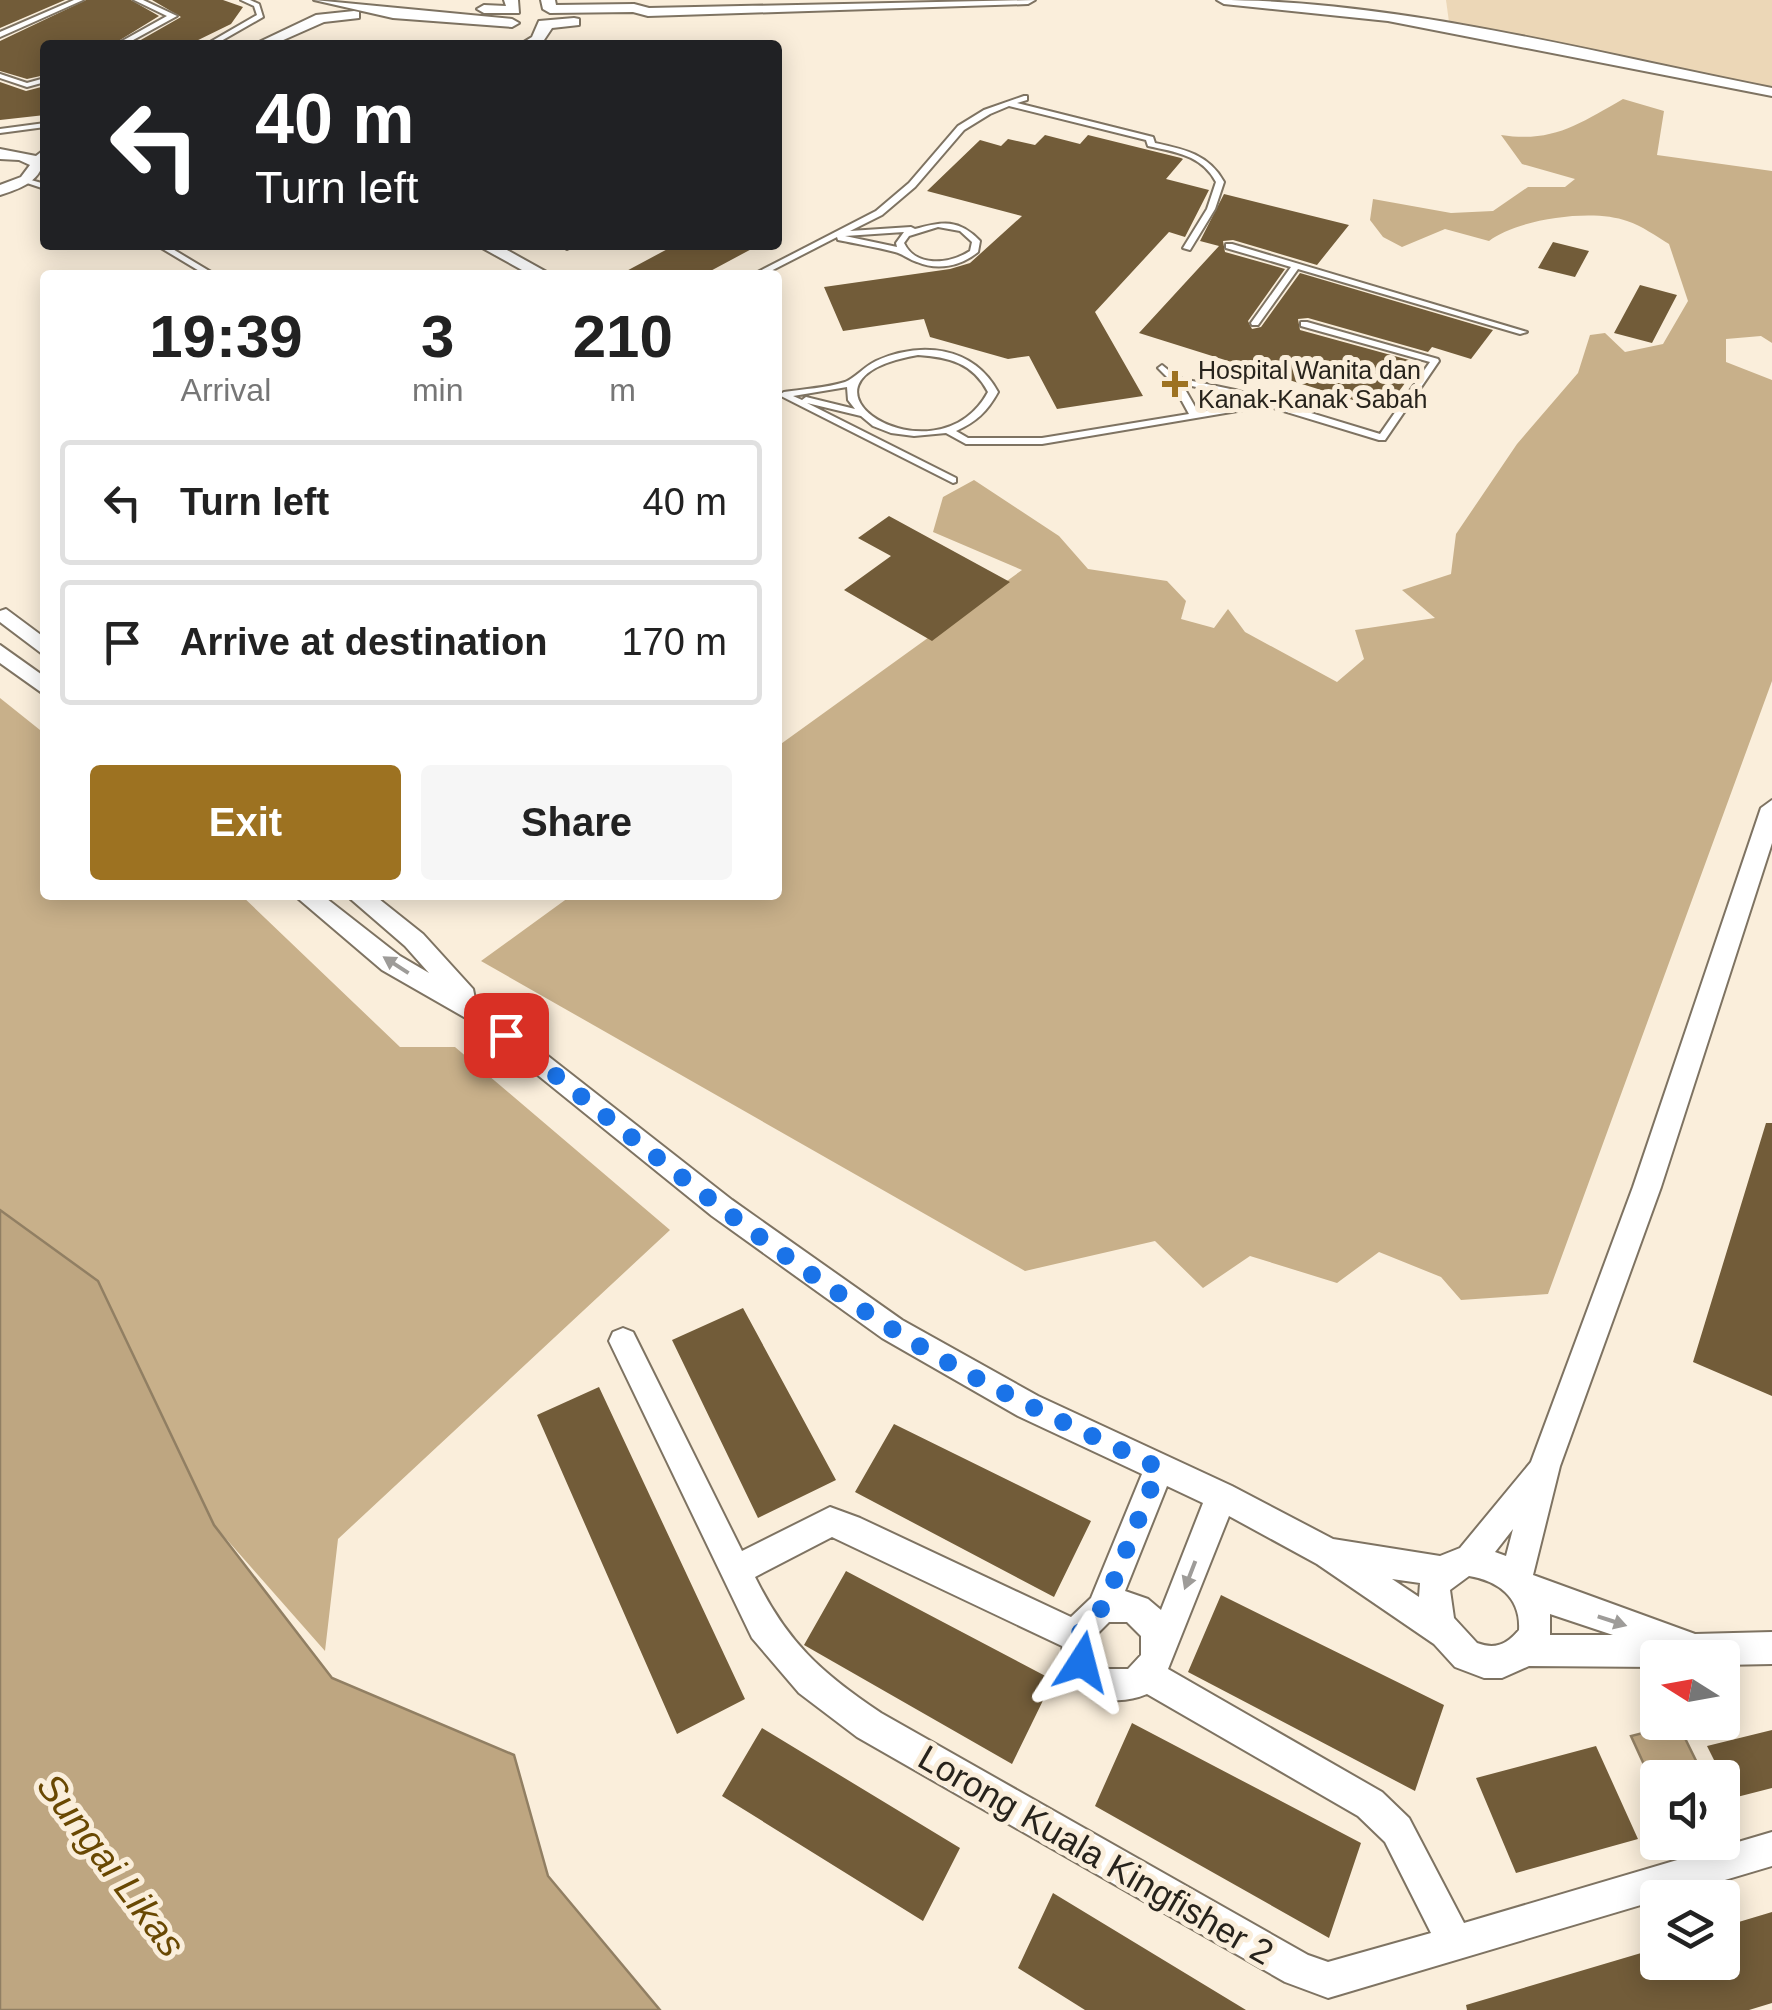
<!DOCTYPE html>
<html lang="en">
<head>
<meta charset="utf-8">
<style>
  body { margin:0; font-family:Helvetica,sans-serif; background:#f6f6f6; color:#222; height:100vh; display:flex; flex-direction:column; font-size:38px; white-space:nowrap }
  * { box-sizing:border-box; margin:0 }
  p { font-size:32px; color:#767676 }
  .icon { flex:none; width:55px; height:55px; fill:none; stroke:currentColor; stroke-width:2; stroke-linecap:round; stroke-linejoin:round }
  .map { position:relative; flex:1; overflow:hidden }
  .details { position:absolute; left:40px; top:270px; width:742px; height:630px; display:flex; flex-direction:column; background:#fff; border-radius:10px; box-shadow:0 5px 25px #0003 }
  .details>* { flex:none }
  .hud { position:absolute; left:40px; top:40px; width:742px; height:210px; border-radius:10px; box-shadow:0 5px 25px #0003; background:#202124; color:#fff; overflow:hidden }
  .needle { width:65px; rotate:281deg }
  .fabs { position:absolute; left:1640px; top:1640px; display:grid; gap:20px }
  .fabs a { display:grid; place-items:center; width:100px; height:100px; border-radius:10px; background:#fff; box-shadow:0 5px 25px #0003; font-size:50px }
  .pin { position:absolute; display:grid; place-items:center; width:85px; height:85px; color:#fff; margin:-42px; border-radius:20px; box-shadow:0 5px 15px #0006 }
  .me { position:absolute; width:110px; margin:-55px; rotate:9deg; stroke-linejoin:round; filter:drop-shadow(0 0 8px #0008) }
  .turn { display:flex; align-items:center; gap:35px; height:210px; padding:0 50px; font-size:45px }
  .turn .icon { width:130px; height:130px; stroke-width:2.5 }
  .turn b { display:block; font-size:70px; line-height:85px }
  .eta { display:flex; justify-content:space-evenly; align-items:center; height:170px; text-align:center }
  .eta b { font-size:60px; font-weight:700; line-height:70px }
  .button { display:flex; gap:20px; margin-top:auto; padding:20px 50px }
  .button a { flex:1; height:115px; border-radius:10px; background:#9d7221; color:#fff; font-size:40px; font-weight:700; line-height:115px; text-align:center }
  .button a+a { background:#f6f6f6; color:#222 }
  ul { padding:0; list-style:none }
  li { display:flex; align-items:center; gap:30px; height:125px; margin:0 20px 15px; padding:0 30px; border:5px solid #e0e0e0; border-radius:10px }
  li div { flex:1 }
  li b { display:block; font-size:38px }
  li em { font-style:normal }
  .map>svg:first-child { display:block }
  .green { fill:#ecd7b7 }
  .forest { fill:#c8b08a }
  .water { fill:#bea681; stroke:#917f63; stroke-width:2.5 }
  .building { fill:#725c39 }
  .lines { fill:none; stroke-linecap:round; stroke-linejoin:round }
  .service-casing { stroke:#7e7362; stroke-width:4 }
  .minor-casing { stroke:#7e7362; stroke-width:4 }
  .service { fill:#fff; fill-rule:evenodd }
  .minor { fill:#fff; fill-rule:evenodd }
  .oneway { fill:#9e9c99 }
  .route { stroke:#1a73e8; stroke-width:18; stroke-dasharray:0 32.4 }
  .poi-dot { fill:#9d7221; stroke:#faeedb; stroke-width:4 }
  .labels { text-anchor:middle; stroke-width:10; stroke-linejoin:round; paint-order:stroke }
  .far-poi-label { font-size:25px; fill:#27231c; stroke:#faeedb; text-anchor:start }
  .near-street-label { font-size:35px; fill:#27231c; stroke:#faeedb }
  .near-water-label { font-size:38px; font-style:italic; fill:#694802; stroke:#faeedb }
</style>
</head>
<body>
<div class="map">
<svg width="1772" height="2010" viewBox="0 0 1772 2010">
  <rect width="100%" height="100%" fill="#faeedb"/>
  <path class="green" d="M1446 0H1772V87L1753 86 1459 27 1449 22Z"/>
  <path class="forest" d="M1623 99 1664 111 1657 155 1772 171V343L1761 336 1726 339V362L1772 380V681L1548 1294 1461 1300 1441 1277 1379 1252 1337 1283 1250 1256 1203 1288 1155 1241 1025 1271 481 961 572 895H778V746L1022 570 933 532 943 497 974 480 1059 536 1088 569 1167 581 1186 601 1181 619 1214 628 1228 609 1245 632 1337 682 1364 659 1355 630 1435 618 1402 590 1451 574 1456 534 1517 444 1578 373 1590 335 1605 333 1625 352 1663 344 1688 301 1669 244C1656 236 1642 226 1627 221 1593 208 1517 219 1489 241L1445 229 1402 247 1383 237 1370 220 1373 199 1451 213 1493 211 1528 187H1565L1575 179 1522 164 1501 135C1553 143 1579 124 1623 99Z
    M0 698 45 734V895H241L400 1047H455L670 1230 338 1539 325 1651 214 1525 98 1281 0 1210Z"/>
  <path class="water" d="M0 1210 98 1281 214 1525 332 1678 514 1755 548 1876 660 2010H0Z
    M1678 1724 1704 1777 1658 1778 1657 1793 1631 1736Z"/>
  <path class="building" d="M0 0H65L0 28Z
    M86 0H131L159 16 112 45H45V75L27 79 0 71V41Z
    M152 0H223L243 7 231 24 188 45H132L181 17Z
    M0 82 26 91 45 86V115L0 120Z
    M1045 135 1080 144 1088 135 1181 158 1183 159 1166 179 1209 190 1185 237 1169 232 1095 312 1143 396 1057 409 1029 356 1008 359 930 337 924 319 843 331 824 287 950 269 970 263 1022 216 927 191 980 140 1001 146 1008 139 1035 145Z
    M1224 194 1349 225 1317 265 1233 240 1223 241 1225 252 1285 269 1248 321 1252 329 1261 327 1300 273 1493 330 1471 359 1432 347 1428 352 1308 318 1298 319 1300 330 1420 363 1385 410 1139 333 1219 246 1200 241Z
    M1553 242 1589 251 1575 277 1538 268Z
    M675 245H759L703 275H619Z
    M1640 285 1677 295 1652 343 1614 333Z
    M889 516 1010 582 932 641 844 590 891 556 858 538Z
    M1766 1123H1772V1396L1693 1362Z
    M743 1308 836 1480 758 1518 672 1340Z
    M599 1387 745 1699 677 1734 537 1415Z
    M894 1424 1091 1521 1054 1597 855 1492Z
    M846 1571 1053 1680 1012 1764 804 1645Z
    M1221 1595 1444 1705 1415 1791 1188 1672Z
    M1132 1723 1361 1843 1329 1938 1095 1806Z
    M762 1728 960 1848 923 1921 722 1796Z
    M1772 1730V1788L1733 1798 1707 1746Z
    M1596 1746 1638 1839 1516 1873 1476 1778Z
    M1053 1893 1246 2010H1085L1018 1968Z
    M1772 1912V2003L1749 2010H1467L1466 2005 1658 1948V1962H1722V1927Z"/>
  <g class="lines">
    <g class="service-casing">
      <path id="service" d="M74 0H83L0 37V32Z
        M134 0H143L177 16 124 45H115L167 16Z
        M241 0H250L259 4 263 17 214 45H205L257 15 254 6Z
        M0 74 27 83 45 78V82L27 87 0 78Z
        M1024 96H1027V100L1017 103 1153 137 1155 143C1183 149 1209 154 1224 182L1215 209 1190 250 1183 248 1207 209 1216 182C1202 155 1175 152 1148 146L1146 140 1009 106 990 114 964 130 915 187 882 215 850 231 911 227 915 229C943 221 959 219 980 241L978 252C961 266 938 271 917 262 908 259 903 254 895 252 876 247 857 244 838 240L837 237 763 275H752L876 211 909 183 958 126 984 110ZM938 227 960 231 972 242 970 251C950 264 916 268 904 243L909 236ZM904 232 896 243 897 247 845 236Z
        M45 123V127L0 133V129Z
        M24 178 45 184V189L24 182Z
        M1226 244H1232L1527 332 1520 334 1298 269 1258 325H1252L1251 323 1291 267 1226 248Z
        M156 245H166L216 275H206Z
        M560 245H570L571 247 567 249Z
        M1301 322H1307L1438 359 1439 361 1385 440H1379L1267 406 1042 444H966L946 433 914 436 891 433 873 426 861 416 807 403 956 478V482L953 483 779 395 784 392C804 389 826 388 845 382 855 378 865 366 876 361 921 341 973 346 998 392 987 412 976 422 956 431L968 438H1042L1189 414 1171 381 1158 368 1162 365 1178 378 1235 390 1380 434 1430 362 1301 326ZM918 355C949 357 973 363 988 392 936 488 768 381 918 355ZM1182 384 1230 394 1257 402 1198 412ZM847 387 848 400 855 409 806 397 802 400 793 396Z"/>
    </g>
    <g class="minor-casing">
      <path id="minor" d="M314 0 512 19 519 23 512 27 393 18Z
        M504 0H518L519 13H484L477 9 484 5 506 6Z
        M541 0H555L556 5 634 4 649 8 1035 0 1028 4 648 16 633 12 550 13 543 9Z
        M1217 0C1398 0 1594 53 1772 88V96L1388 21 1224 4Z
        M354 11 359 12V18L324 22 272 45H253L316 15Z
        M574 18 579 19V25L552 28 542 43 519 45 532 37 539 21Z
        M0 149 36 156 45 149C45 179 26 187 0 195V185L21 177 30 165 19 160 0 159Z
        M477 245H498L552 275H531Z
        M6 609 45 638V656L0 622V611Z
        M0 645 45 677V695L0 663Z
        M1772 800V843L1661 1187 1560 1466 1533 1575 1695 1634 1772 1632V1664L1722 1665V1658H1658V1667L1529 1666 1502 1678H1484L1455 1667 1434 1644 1317 1564 1229 1516 1168 1669 1382 1792 1409 1818 1464 1923 1772 1832V1866L1328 1998 1285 1982 857 1737 799 1693 752 1638 609 1341 613 1332 623 1328 633 1332 742 1551 830 1507 860 1518 1071 1617 1091 1598 1142 1474 1018 1416 882 1338 712 1216 471 1021 382 970 294 895H322L400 956 429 973 405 946 346 895H374L423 934 473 989 475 999 732 1200 902 1320 1038 1396 1232 1486 1333 1539 1440 1556 1460 1548 1531 1462 1633 1187 1761 808ZM1167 1486 1203 1503 1161 1610 1148 1599 1125 1591ZM1513 1529 1506 1556 1495 1552ZM832 1537 1062 1646C1066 1692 1107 1711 1147 1694L1358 1816 1385 1842 1431 1933 1328 1962 1308 1955 881 1713C821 1673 787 1642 755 1577ZM1469 1576C1499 1581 1521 1598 1519 1630 1507 1644 1496 1650 1477 1643L1454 1618 1450 1590ZM1392 1579 1420 1583 1419 1597ZM1550 1614 1613 1635H1550ZM1109 1622H1127L1141 1636V1655L1128 1669H1108L1095 1655V1636Z"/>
    </g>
    <use href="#service" class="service"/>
    <use href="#minor" class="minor"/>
  </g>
  <defs><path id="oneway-solid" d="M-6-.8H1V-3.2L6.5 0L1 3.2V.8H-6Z" transform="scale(2.5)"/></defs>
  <g class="oneway">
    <use href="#oneway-solid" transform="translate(396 965) rotate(-147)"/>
    <use href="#oneway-solid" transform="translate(1190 1575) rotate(111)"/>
    <use href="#oneway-solid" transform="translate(1612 1621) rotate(18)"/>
  </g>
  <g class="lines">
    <path class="route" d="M506 1035C630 1136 754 1240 889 1327 974 1382 1068 1424 1159 1468L1103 1608C1079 1618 1075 1639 1082 1662"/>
  </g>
  <path class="poi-dot" d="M1170 369h10v10h10v10h-10v10h-10v-10h-10v-10h10z"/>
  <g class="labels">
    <g class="far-poi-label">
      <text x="1198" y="379">Hospital Wanita dan<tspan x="1198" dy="29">Kanak-Kanak Sabah</tspan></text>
    </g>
    <g class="near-street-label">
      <text transform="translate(1096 1855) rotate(30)" y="12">Lorong Kuala Kingfisher 2</text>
    </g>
    <g class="near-water-label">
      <text transform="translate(111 1865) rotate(53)" y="13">Sungai Likas</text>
    </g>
  </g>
</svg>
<div class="fabs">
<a><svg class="needle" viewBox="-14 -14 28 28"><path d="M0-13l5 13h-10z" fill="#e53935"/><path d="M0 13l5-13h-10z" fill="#767676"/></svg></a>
<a><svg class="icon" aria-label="sound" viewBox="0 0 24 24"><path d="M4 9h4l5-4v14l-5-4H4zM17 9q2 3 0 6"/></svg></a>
<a><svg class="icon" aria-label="layers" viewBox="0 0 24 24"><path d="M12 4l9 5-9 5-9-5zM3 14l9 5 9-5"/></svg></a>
</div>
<div class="pin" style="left:506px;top:1035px;background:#d93025"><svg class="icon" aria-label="arrive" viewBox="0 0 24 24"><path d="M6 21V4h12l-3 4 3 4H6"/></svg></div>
<svg class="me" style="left:1082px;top:1662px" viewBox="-20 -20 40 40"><path d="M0-17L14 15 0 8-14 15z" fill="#1a73e8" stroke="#fff" stroke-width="4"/></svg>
<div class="hud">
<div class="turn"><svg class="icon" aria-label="left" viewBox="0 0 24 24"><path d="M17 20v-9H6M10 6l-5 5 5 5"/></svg><div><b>40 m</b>Turn left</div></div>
</div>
<section class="details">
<div class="eta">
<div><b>19:39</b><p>Arrival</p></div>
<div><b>3</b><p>min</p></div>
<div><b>210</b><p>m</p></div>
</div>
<ul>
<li><svg class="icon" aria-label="left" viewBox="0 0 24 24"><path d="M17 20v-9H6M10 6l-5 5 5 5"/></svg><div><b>Turn left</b></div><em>40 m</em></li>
<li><svg class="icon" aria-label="arrive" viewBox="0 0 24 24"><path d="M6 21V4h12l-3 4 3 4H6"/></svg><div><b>Arrive at destination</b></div><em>170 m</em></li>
</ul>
<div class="button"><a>Exit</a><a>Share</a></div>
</section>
</div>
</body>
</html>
